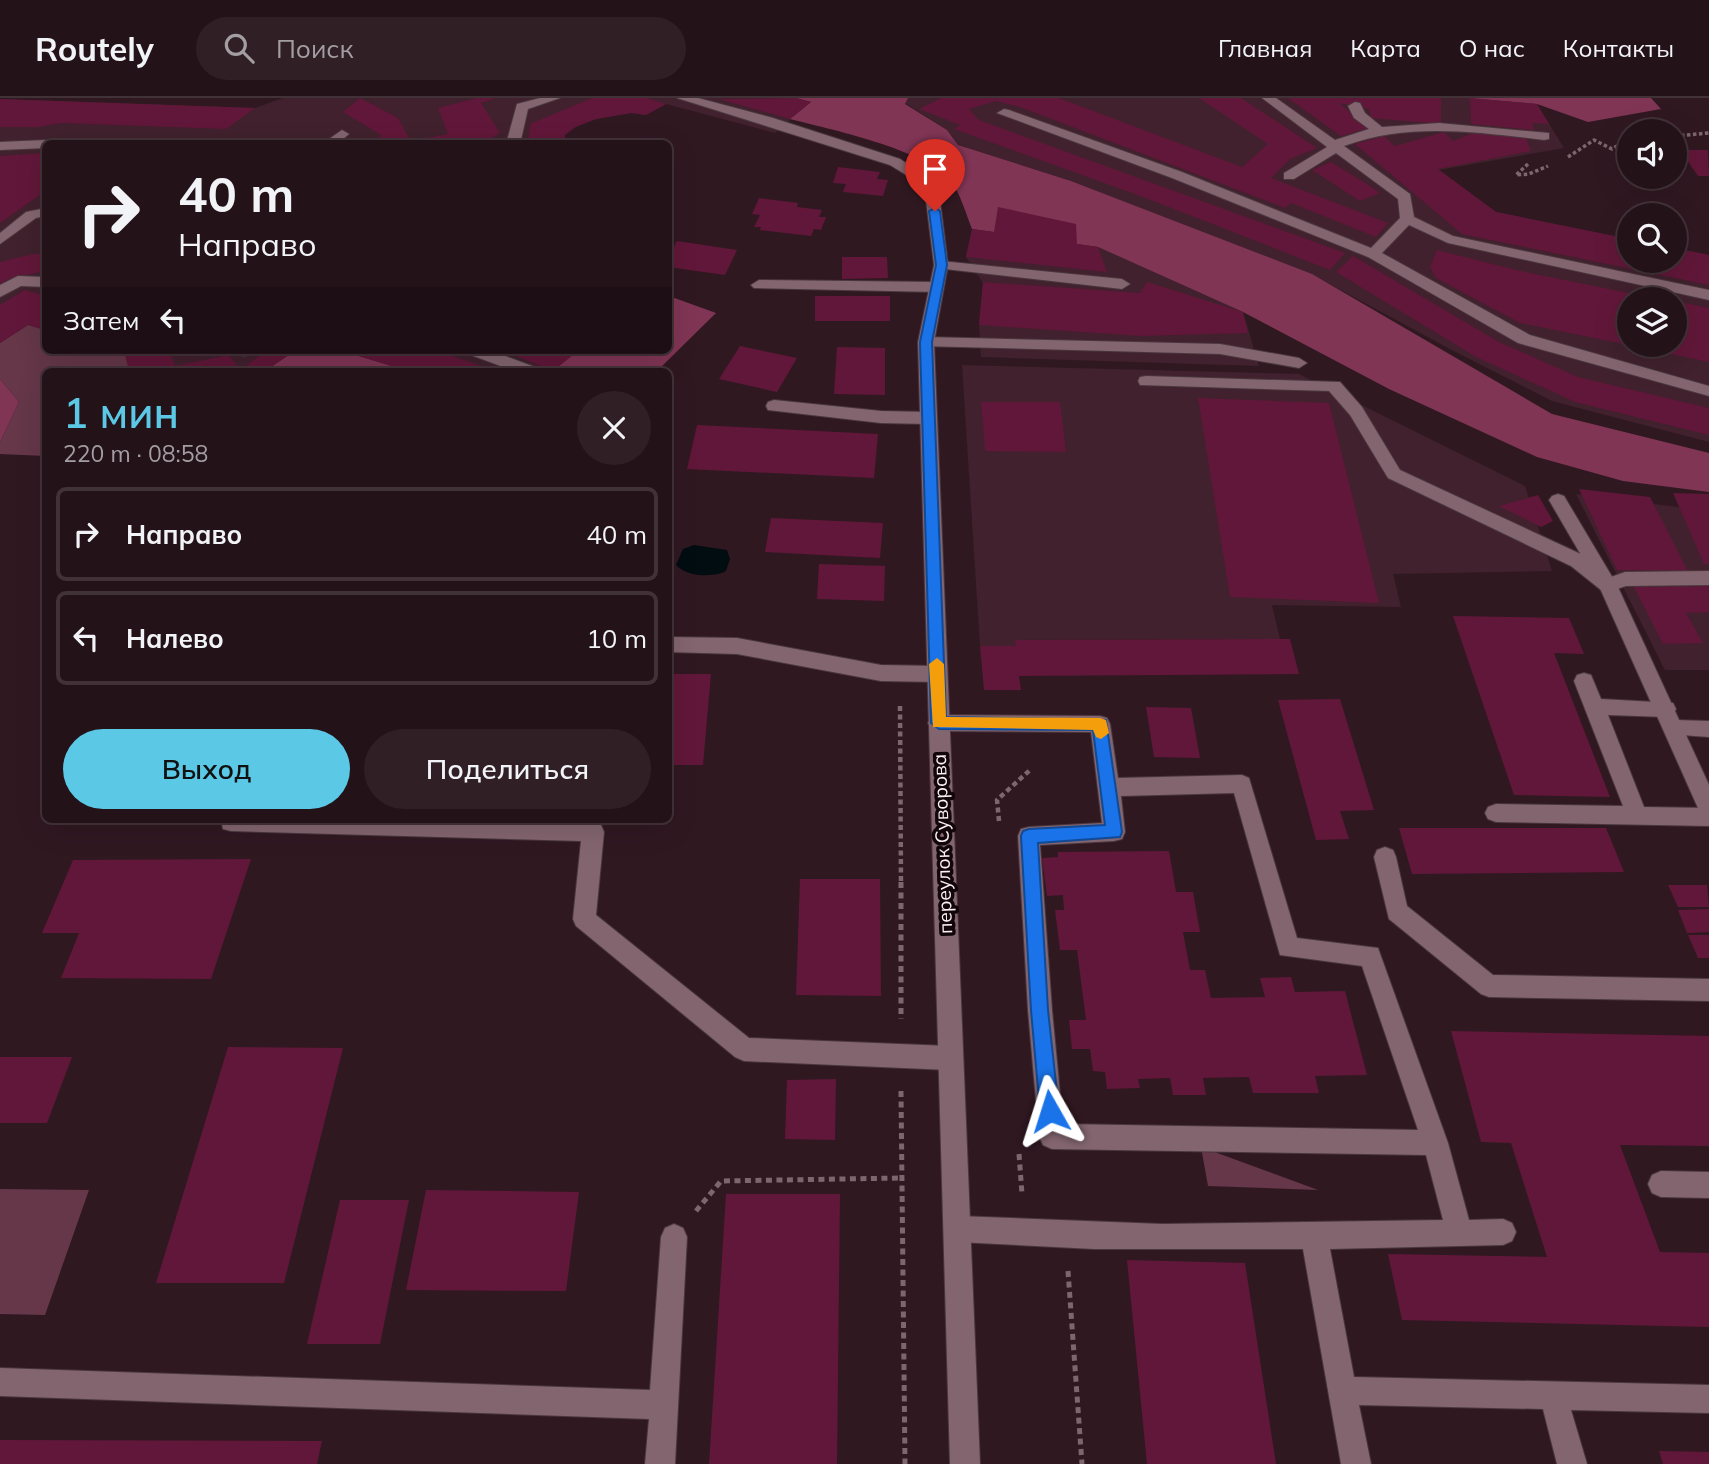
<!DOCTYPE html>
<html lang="ru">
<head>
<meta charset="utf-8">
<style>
  body { margin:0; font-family:Mulish,sans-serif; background:#302026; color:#f1f3f6; height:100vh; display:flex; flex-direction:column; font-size:26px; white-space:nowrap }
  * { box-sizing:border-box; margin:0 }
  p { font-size:23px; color:#a39ea2 }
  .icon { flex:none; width:38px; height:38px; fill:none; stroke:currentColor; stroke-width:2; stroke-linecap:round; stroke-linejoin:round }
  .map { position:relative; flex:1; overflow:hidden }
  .drawer { position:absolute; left:42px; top:270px; width:630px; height:455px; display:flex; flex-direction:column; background:#241219; border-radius:10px; box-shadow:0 7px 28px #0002,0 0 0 2px #413238 }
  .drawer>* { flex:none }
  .hud { position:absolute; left:42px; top:42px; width:630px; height:214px; border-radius:10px; box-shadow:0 7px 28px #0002,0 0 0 2px #413238; background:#241219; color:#f1f3f6; overflow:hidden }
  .buttons { position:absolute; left:1617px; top:21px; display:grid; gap:14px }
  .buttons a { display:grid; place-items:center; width:70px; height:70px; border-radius:50%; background:#241219; box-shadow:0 7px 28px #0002,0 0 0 2px #413238; font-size:35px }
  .pin { position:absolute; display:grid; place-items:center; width:60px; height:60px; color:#fff; margin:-72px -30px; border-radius:50% 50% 50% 0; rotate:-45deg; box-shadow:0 0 7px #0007 }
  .pin .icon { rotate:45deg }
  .me { position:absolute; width:77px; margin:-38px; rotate:354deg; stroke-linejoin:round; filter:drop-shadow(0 0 5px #0008) }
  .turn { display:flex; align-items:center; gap:24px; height:147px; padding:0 21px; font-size:32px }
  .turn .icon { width:91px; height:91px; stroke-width:2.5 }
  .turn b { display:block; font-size:49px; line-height:60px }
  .then { display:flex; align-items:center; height:66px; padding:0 21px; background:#0003; gap:14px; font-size:26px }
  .round { display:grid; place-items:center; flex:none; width:74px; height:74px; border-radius:37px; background:#302026 }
  .overview { display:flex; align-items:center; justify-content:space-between; height:119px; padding:0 21px }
  h1 { font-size:42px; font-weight:600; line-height:52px; color:#5bc8e6 }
  .action { display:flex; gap:14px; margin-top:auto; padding:14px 21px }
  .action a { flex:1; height:80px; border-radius:42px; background:#5bc8e6; color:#111; font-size:28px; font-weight:600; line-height:80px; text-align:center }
  .action a+a { background:#302026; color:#f1f3f6 }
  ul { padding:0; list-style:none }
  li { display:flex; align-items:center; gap:21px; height:94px; margin:0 14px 10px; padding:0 7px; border:4px solid #413238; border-radius:10px }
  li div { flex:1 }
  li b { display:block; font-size:26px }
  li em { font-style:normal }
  header { display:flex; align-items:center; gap:42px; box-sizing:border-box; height:98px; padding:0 35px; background:#241219; border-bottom:2px solid #413238 }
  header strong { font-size:33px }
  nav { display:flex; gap:38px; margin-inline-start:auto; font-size:24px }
  .search { width:490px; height:63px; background:#302026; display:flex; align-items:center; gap:18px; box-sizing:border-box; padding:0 24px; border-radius:38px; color:#a39ea2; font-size:26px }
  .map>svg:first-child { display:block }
  .built { fill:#40212d; fill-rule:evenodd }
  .green { fill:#653748 }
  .forest { fill:#813555 }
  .water { fill:#020d11 }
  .building { fill:#611739 }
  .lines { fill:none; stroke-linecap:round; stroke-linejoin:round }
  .lane-casing { stroke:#4a373e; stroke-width:2 }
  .street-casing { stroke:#4a373e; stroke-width:2 }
  .path-far2 { stroke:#7c676f; stroke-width:3.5; stroke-dasharray:3.5 2.5; stroke-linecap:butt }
  .path-far1 { stroke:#7c676f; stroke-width:4.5; stroke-dasharray:5 3.5; stroke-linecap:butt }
  .path { stroke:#7c676f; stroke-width:5; stroke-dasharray:6 4.5; stroke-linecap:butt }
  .lane { fill:#83656f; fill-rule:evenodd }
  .street { fill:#83656f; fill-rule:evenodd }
  .route { fill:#1a73e8; stroke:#114b97; stroke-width:2 }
  .slow { fill:#f59e0b }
  .labels { text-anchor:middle; stroke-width:7; stroke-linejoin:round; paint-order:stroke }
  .street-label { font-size:19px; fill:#fef0f5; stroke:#11070a }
</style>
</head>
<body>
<header>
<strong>Routely</strong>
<div class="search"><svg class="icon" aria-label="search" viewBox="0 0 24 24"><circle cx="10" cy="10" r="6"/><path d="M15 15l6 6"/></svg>Поиск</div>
<nav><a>Главная</a><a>Карта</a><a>О нас</a><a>Контакты</a></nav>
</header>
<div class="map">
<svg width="1709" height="1366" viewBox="0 0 1709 1366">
  <rect width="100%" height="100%" fill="#301821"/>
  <path class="built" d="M283 0H796L811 4 775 35 666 6 646 17 631 15 596 21 576 29 565 37 564 45 46 46V252H296L265 273H106L0 260V1L255 10Z
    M908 0H1466L1537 6 1564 50 1439 72 1496 114 1629 141V163H1675V150L1709 157V344L1552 303 1448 250 1311 176 1071 83 958 47 947 32 905 5ZM1629 201H1675V247H1629Z
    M972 131 1098 149 1243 214 1259 268 981 259 979 226 983 185 966 159Z
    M340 252H568L573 257 553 273H408Z
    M962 267 1299 276 1525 388 1552 473 1393 476 1401 509 1272 507 1280 541 1016 542V548H980Z
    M1576 396 1709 413V572H1665Z"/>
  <path class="green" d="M28 227 45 232 46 252H112L125 256 129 272 175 268 174 273H46L45 358 0 356V344L19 304 0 281V245Z
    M1201 1049 1318 1092 1208 1088Z
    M0 1091 89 1092 45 1217 0 1216Z"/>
  <path class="forest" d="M796 0H908L905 6 947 32 958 47 1071 83 1312 176 1552 316 1709 355V394L1623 383 1537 359 1389 291 1243 214 1098 149 972 131C966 116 960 94 950 82 924 51 829 31 790 21L811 4Z
    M1466 0H1651L1661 11 1588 24 1537 6Z
    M669 198 716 215 657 273H553L572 257 568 252H668Z
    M296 252H340L408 273H265Z
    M0 281 19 304 0 344Z"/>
  <path class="water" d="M694 447 727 452 730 461 726 473C712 480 687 479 676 467L683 451Z"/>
  <path class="building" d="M360 0 398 20 409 40 406 46H375L381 37 343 14Z
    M477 0H496L481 5 500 35 483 45 417 46 422 41 448 36 438 10Z
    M592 0H647L666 6 646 17 631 15 596 21 575 29 565 37 564 46H528L530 26Z
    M796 0 811 4 790 21 719 1Z
    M941 0H1059L1242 69 1268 46 1199 0H1241L1317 50 1290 61 1271 80 1388 125 1376 139 1291 105 1285 110 1020 9 996 3 969 11 979 22 1345 155 1330 172 1143 99 954 31 960 27 919 11Z
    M1288 0H1441V26L1371 20 1369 11 1339 5 1369 30 1341 38Z
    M1470 0 1537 6 1549 26 1533 25V32L1471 26Z
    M0 1 255 10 226 31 61 25 38 29H0Z
    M1444 34 1453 43 1473 35 1526 40 1531 53 1438 71 1496 114 1629 141V163H1675V150L1709 157V187L1462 136 1355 46 1384 38 1395 48Z
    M1680 52H1708L1709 78H1698Z
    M46 55V97H40L0 125V58Z
    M1331 64 1367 86 1380 95 1360 103 1312 72Z
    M838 69 880 74 877 81 888 82 883 98 843 94 846 86 833 85Z
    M759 100 798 105 797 109 822 112 819 119H826L821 132 814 131 811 138 760 132 761 129H754L760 117 752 116Z
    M998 109 1076 126 1077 146 1098 149 1107 174 966 159 972 131 994 134Z
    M677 143 737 152 725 177 668 169V159Z
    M1437 152 1516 172 1658 201H1629V247L1520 225 1436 180 1430 169Z
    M33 156H46V173L10 180 0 186V164Z
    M1353 158 1499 244 1578 279 1709 310V337L1575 304 1476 259 1336 174Z
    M842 159H887L888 180 842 181Z
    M983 184 1140 195 1147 184 1243 214 1248 235 1141 238 979 227Z
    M25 192 46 198V232L28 227 0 245V207Z
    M815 198H890V223H815Z
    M1675 203 1709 210V264L1632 248 1675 247Z
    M740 248 797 260 777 294 719 281Z
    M837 249 885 250V297L834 296Z
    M114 252H169L175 268 229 257 240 272 174 273 175 268 129 272 125 256Z
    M267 252H296L265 273 240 272Z
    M435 252 495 273H408L342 253Z
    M501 252H561L573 257 553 273Z
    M1198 300 1329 305 1379 505 1230 499Z
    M981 304H1060L1066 354 985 353Z
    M697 327 878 336 874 380 687 371Z
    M1579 391 1650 399 1688 473 1617 472Z
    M1673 395 1709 396V466H1704Z
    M1538 397 1553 423 1541 429 1499 408Z
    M771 420 883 425 880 460 765 454Z
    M819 466 885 468 884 503 817 501Z
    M1709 488V514L1686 515 1703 545 1663 546 1634 489Z
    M1453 518 1569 520 1584 556 1554 555 1610 699 1514 697Z
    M1290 541 1299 576 1019 578 1021 592H984L980 548H1016L1015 542Z
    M668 576H711L703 667H668Z
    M1340 601 1374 712 1340 713 1349 741 1316 742 1278 602Z
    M1146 609 1191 610 1200 660 1154 659Z
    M1399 730H1606L1624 774 1412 776Z
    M1169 753 1176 794H1193L1200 834H1183L1190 872H1205L1211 900 1265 899 1260 880 1291 879 1295 894 1345 893 1367 977 1315 978 1319 995H1253L1249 979 1203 980 1206 997H1173L1170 980 1138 981 1140 990 1107 991 1105 974 1093 973 1090 951H1072L1069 922H1086L1077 852H1060L1055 812H1064L1063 797 1047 798 1042 760 1058 759V754Z
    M251 761 211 881 61 880 79 835H42L73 762Z
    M800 781H880L881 898 796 897Z
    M1668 787H1707L1709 809H1678Z
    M1709 811V834L1687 835 1678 812Z
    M1688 837H1709V860H1698Z
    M1451 933 1709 938V1048L1620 1047 1660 1154 1709 1155V1229L1402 1222 1388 1156 1547 1159 1511 1045 1481 1044Z
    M228 949 343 950 284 1185H156Z
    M0 959H72L47 1025H0Z
    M836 981 835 1042 785 1041 787 982Z
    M426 1092 579 1094 566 1193 406 1192Z
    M726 1096H840L837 1366H709Z
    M340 1102H409L380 1246H307Z
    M1127 1162 1245 1165 1276 1366H1147Z
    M0 1342 322 1343 317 1366H0Z
    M1659 1353 1709 1354V1366H1663Z"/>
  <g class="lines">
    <g class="lane-casing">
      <path id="lane" d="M540 0H560L528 11 520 46H506L517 6Z
        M677 0H698L773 20 900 61 938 86 931 90 926 89 890 67Z
        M1262 0H1276L1335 42 1369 31 1354 20 1348 8 1355 4 1360 5 1365 15 1382 29 1439 25 1549 35V41L1544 42C1477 34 1408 24 1344 48L1410 96 1414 119 1453 138 1709 192V202L1448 145 1409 127 1382 155 1530 237 1709 288V298L1518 245 1368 159 1172 80 997 15 1004 11 1009 12 1182 74 1371 150 1400 120 1398 101 1336 55 1294 81H1284V75L1327 49Z
        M342 32 349 36 337 46H322Z
        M46 42 52 46H46V50L0 52V44Z
        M46 110V118L36 120 0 146V135L26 114Z
        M941 163 1122 181 1130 186 1122 191 936 170 934 167 936 164Z
        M18 178 46 179V189L21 188 0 199V187Z
        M759 182 936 184 944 189 936 194 754 190 751 187Z
        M926 239 1220 246 1299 260 1307 265 1299 270 1220 256 920 248 918 244Z
        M237 252H253V253L245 258 239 257Z
        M466 252H489L535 269 537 273H514L468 256Z
        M1146 278 1340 284 1362 309 1400 372 1585 458 1611 479 1625 474 1709 473V487L1626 488 1608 494 1601 492 1571 468 1388 380 1350 317 1329 293 1140 287 1138 283 1140 279Z
        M774 302 881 313 928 314 936 320 928 326 881 325 768 312 766 308 768 304Z
        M668 539 737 540 881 567 937 568 944 570 947 576 944 582 937 584 881 583 737 556 668 554Z
        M1584 575 1591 577 1601 601 1673 605 1676 611 1673 617 1666 619 1608 617 1644 709 1709 710V728L1496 724 1488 721 1485 715 1488 709 1496 706 1623 708 1574 583 1577 577Z
        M938 617 1100 618 1107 620 1110 626 1118 680 1242 677 1249 680 1297 840 1378 850 1448 1045 1469 1122 1503 1121 1512 1125 1516 1134 1512 1143 1503 1147 1330 1151 1354 1279 1709 1287V1315L1571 1312 1587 1366H1557L1543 1311 1359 1307 1371 1366H1341L1303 1151H1094L958 1144 949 1140 945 1131 949 1122 958 1118 1162 1126 1443 1122 1426 1057 1052 1051 1043 1047 1039 1038 1028 912 1018 738 1021 731 1029 729 1102 725 1091 634 938 633 931 631 928 625 931 619ZM1234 695 1280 857 1362 868 1418 1032 1063 1026 1052 912 1040 747 1114 743 1122 741 1125 734 1121 698Z
        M1674 622 1709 623V639L1667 636 1664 630 1667 624Z
        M221 721H458L593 725 601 727 604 734 596 817 749 940 949 948 958 952 961 960 958 968 949 972 744 963 735 959 576 828 573 821 581 743 231 733 223 731Z
        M1385 749 1393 752 1396 759 1407 808 1493 877 1709 881V903L1489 899 1481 896 1389 821 1374 759 1377 752Z
        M1661 1073 1709 1074V1100L1661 1099 1652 1095 1648 1086 1652 1077Z
        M674 1126 683 1130 687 1139 675 1366H645L649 1321 0 1298V1270L650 1292 661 1139 665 1130Z"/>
    </g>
    <g class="street-casing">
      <path id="street" d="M931 82 938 86 948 167 934 244 980 1366H950L918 244 934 167 924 86Z
        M1558 396 1564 398 1617 487 1709 687V719L1701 716 1698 710 1599 488 1549 402 1552 398Z"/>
    </g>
    <path class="path-far2" d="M1675 38 1709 35
      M1568 59 1594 42 1612 51 1629 41
      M1528 66 1516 77 1529 76 1548 68"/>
    <path class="path-far1" d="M900 608 901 786
      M999 723 997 702 1030 672"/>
    <path class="path" d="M901 784V921
      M901 993 905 1366
      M1019 1056 1022 1096
      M696 1113 721 1083 901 1080
      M1068 1173 1082 1366"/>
    <use href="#lane" class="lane"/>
    <use href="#street" class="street"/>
  </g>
  <path class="route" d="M935 110 940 113 947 167 932 244 946 619 1106 622 1122 734 1120 739 1038 745 1048 912 1059 1013 1056 1019 1050 1022 1043 1019 1040 1013 1031 912 1021 738 1023 733 1029 731 1105 727 1093 632 939 631 931 625 920 244 936 167 929 113Z"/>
  <path class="slow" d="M937 560 944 566 946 619 1100 620 1106 622 1109 635 1101 641 1096 639 1093 632 933 629 929 566Z"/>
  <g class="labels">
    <g class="street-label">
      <text transform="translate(942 746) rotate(-92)" y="7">переулок Суворова</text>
    </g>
  </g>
</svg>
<div class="buttons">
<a><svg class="icon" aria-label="sound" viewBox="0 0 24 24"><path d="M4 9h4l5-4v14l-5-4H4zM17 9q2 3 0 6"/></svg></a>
<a><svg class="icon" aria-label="search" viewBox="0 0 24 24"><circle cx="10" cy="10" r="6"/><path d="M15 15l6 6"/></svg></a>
<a><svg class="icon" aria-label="layers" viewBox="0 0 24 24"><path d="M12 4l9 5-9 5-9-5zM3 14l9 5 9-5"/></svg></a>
</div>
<div class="pin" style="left:935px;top:113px;background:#d93025"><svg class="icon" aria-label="arrive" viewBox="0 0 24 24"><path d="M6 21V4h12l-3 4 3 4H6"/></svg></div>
<svg class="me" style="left:1050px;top:1013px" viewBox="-20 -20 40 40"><path d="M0-17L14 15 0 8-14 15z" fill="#1a73e8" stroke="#fff" stroke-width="4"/></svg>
<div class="hud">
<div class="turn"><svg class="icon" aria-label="right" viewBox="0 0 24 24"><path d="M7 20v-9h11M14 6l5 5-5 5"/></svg><div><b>40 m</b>Направо</div></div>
<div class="then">Затем<svg class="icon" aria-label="left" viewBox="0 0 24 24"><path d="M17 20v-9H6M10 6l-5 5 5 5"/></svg></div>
</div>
<section class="drawer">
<div class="overview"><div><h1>1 мин</h1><p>220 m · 08:58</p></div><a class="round"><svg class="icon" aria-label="close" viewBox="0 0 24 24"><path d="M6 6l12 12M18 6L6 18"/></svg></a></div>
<ul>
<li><svg class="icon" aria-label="right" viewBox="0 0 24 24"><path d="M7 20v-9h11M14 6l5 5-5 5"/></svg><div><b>Направо</b></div><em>40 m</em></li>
<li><svg class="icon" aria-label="left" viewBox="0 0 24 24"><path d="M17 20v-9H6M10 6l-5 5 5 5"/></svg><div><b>Налево</b></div><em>10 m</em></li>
</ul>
<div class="action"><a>Выход</a><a>Поделиться</a></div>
</section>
</div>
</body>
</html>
